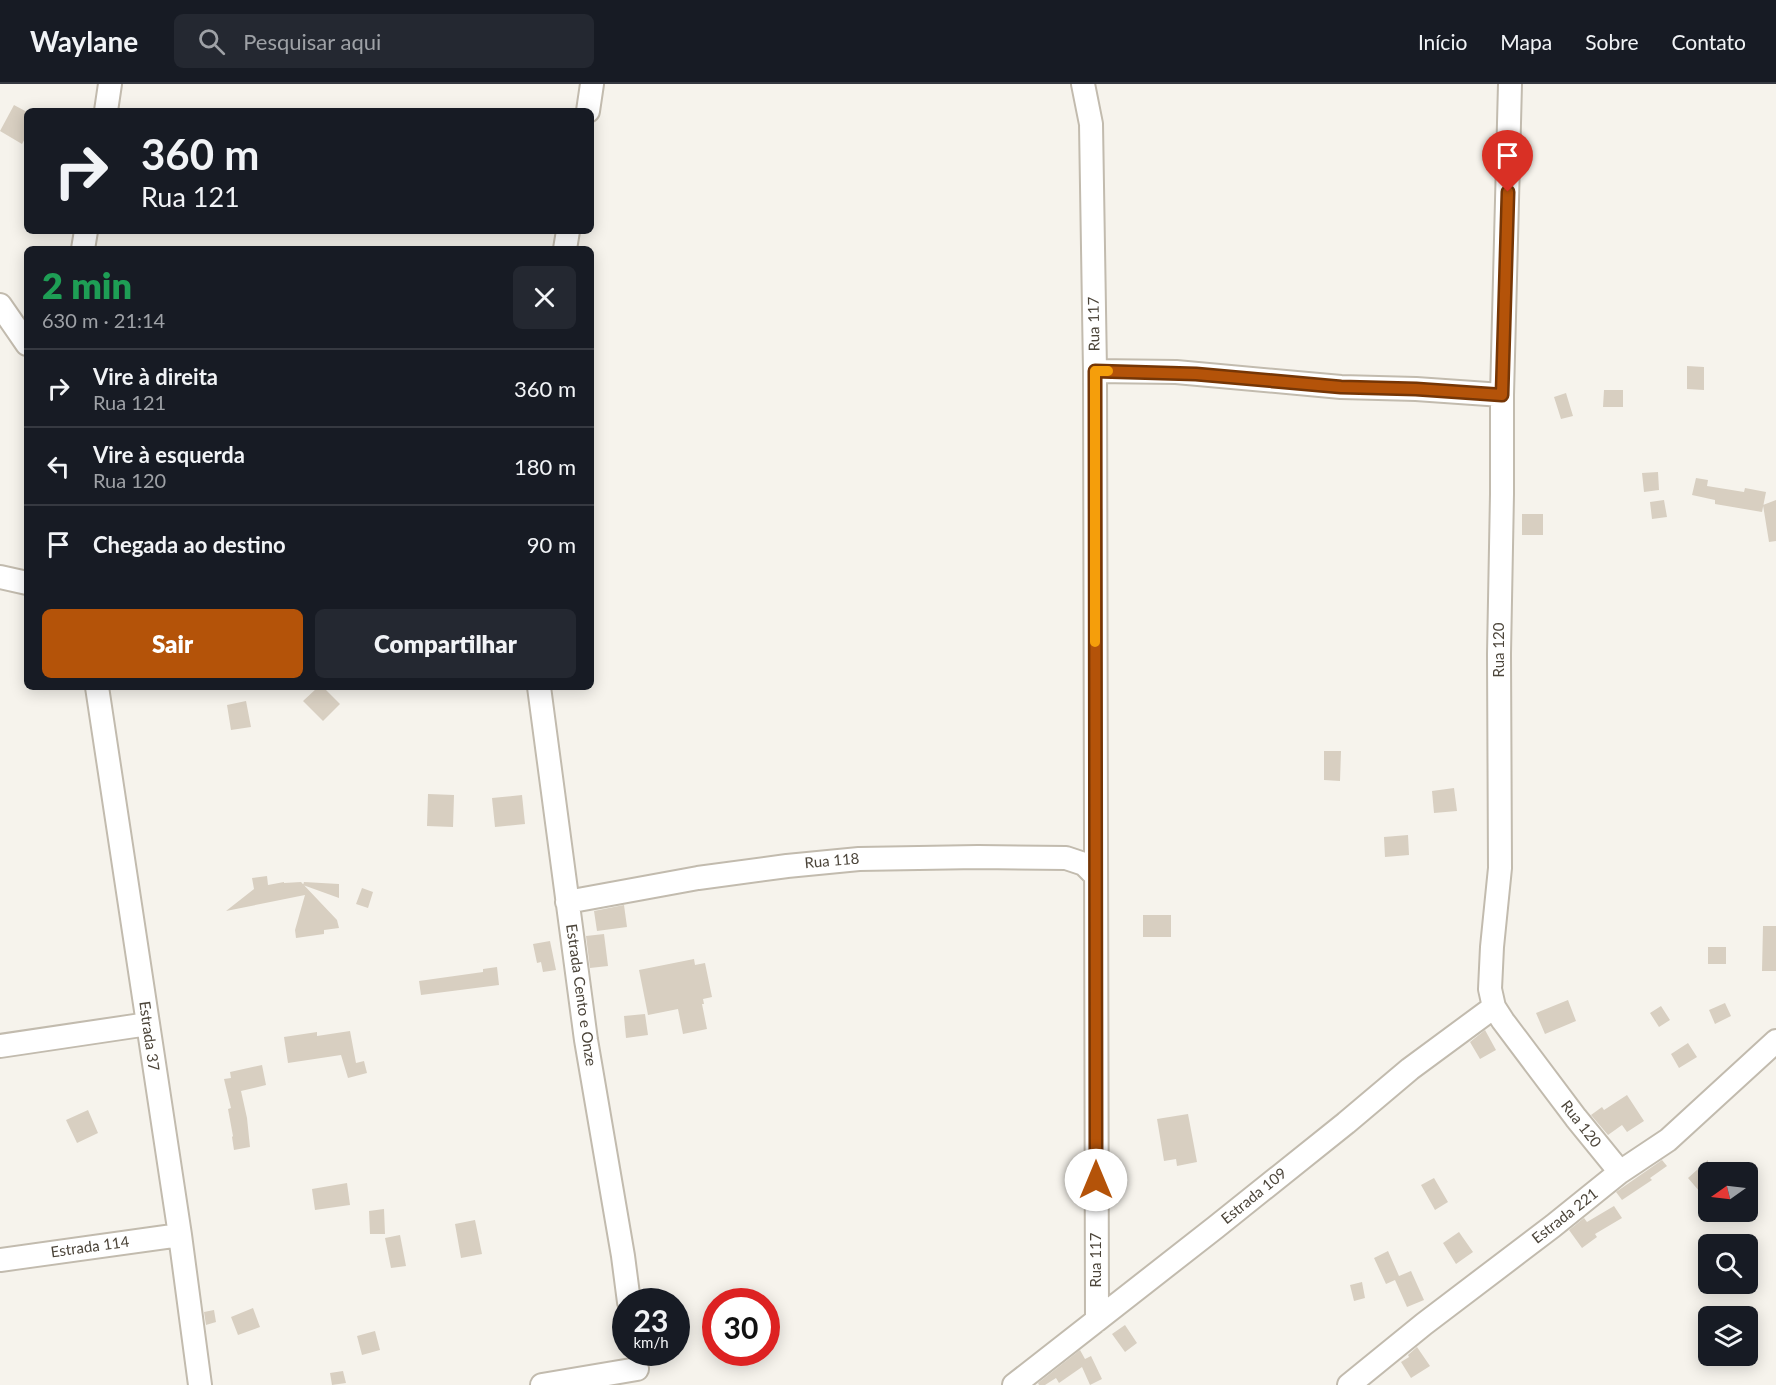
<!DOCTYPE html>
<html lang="pt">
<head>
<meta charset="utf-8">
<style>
  body { margin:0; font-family:Lato,sans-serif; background:#242831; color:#f1f3f6; height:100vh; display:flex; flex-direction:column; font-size:22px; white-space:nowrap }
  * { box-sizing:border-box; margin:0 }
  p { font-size:20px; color:#9ea1a6 }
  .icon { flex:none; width:33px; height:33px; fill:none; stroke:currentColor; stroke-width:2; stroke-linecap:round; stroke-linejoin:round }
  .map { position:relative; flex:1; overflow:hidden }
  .details { position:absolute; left:24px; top:162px; width:570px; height:444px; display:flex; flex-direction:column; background:#171b24; border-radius:9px; box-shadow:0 3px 15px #0003 }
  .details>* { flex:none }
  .banner { position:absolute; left:24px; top:24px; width:570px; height:126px; border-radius:9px; box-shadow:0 3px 15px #0003; background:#171b24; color:#f1f3f6; overflow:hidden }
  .needle { width:39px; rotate:256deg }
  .buttons { position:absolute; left:1698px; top:1078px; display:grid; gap:12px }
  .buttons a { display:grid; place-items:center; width:60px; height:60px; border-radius:9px; background:#171b24; box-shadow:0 3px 15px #0003; font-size:30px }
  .speed { position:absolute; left:612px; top:1204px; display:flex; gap:12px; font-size:30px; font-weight:700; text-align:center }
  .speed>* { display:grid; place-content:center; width:78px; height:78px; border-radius:50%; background:#171b24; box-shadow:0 3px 15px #0003; line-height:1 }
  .speed small { font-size:15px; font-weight:400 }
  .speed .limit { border:9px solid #d22; background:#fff; color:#111 }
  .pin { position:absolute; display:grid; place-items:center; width:51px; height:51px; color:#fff; margin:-62px -26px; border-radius:50% 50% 50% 0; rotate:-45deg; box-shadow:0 0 6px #0007 }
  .pin .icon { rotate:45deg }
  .me { position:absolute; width:66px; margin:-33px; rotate:0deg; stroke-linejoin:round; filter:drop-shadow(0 0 4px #0008) }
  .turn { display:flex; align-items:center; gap:21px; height:126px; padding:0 18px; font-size:27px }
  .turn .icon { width:78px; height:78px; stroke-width:2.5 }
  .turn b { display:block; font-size:42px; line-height:51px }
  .round { display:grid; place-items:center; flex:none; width:63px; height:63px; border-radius:9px; background:#242831 }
  .head { display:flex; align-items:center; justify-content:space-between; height:102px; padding:0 18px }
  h1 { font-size:36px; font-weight:800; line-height:45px; color:#1e9e55 }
  .primary-button { display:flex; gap:12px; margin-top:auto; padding:12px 18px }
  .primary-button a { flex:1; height:69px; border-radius:9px; background:#b45309; color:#fff; font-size:24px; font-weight:800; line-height:69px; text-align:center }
  .primary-button a+a { background:#242831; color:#f1f3f6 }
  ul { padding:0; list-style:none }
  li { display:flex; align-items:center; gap:18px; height:78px; padding:0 18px; border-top:2px solid #363941 }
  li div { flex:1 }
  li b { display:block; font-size:22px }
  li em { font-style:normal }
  header { display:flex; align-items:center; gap:36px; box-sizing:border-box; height:84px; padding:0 30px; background:#171b24; border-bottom:2px solid #363941 }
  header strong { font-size:28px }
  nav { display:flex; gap:33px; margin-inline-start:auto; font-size:21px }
  .search { width:420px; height:54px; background:#242831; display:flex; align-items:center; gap:15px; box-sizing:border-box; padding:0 21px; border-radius:9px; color:#9ea1a6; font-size:22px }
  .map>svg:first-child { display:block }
  .building { fill:#d8cfc1 }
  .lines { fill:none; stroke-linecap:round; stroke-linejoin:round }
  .minor-casing { stroke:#c2bbae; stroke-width:26 }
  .minor { stroke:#fff; stroke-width:22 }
  .route-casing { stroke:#753606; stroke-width:15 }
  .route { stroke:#b45309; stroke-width:10 }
  .slow { stroke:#f59e0b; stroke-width:10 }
  .labels { text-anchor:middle; stroke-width:4.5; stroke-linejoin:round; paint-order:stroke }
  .street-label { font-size:15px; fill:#4b4439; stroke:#fff }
</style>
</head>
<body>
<header>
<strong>Waylane</strong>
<div class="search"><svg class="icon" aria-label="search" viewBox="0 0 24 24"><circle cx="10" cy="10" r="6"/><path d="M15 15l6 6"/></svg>Pesquisar aqui</div>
<nav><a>Início</a><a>Mapa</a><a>Sobre</a><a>Contato</a></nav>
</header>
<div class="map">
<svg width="1776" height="1301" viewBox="0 0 1776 1301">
  <rect width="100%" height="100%" fill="#f6f3ec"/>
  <path class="building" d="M14 21 27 28V51L22 60 0 47Z
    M1687 282 1704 283V306L1687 305Z
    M1604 306H1623V323H1603Z
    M1566 309 1573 332 1561 335 1554 313Z
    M1658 388 1659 406 1644 408 1642 389Z
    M1696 394 1708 396 1707 402 1744 408 1745 404 1766 408 1762 428 1715 420V416L1692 411Z
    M1664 416 1667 433 1652 435 1650 418Z
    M1776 416V457L1769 458 1763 421Z
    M1522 430H1543V451H1522Z
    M323 603 340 620 323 637 303 617 317 604Z
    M246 617 251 643 231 646 227 621Z
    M1324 667H1341L1340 697 1324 696Z
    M1454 704 1457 727 1434 729 1432 707Z
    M428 710 454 711 453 743 427 742Z
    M522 711 525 740 495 743 492 714Z
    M1408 751 1409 771 1385 773 1384 753Z
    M267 792 268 801 284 798V799L301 798 337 836 339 844 324 846V850L296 854 295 846 305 811 226 827 254 805 252 794Z
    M304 798 339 800V814L303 801Z
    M362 804 373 808 368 824 356 820Z
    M624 821 627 843 597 847 594 827Z
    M1143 831H1171V853H1143Z
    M1763 842H1776V887H1762Z
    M604 850 608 882 590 884 586 852Z
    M550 857 556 886 543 888 541 878 537 879 533 860Z
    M1708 863H1726V880H1708Z
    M694 875 695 881 705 879 712 913 703 915 704 920H702L707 945 683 950 678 925 648 931 639 886Z
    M497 883 499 901 421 911 419 897 483 888V885Z
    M1568 916 1576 937 1545 950 1536 929Z
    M1725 919 1731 932 1715 940 1709 926Z
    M1661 922 1670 936 1659 943 1650 929Z
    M645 930 648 951 626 954 624 932Z
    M1485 946 1496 966 1480 975 1470 958Z
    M350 947 356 979 364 977 367 989 348 994 341 971 288 979 284 953 317 948V952Z
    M1688 959 1697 973 1679 984 1671 970Z
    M262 981 266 1001 241 1007 247 1034 250 1063 234 1066 232 1053 233 1052 228 1025 231 1024 224 995 231 994 230 988Z
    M1627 1011 1644 1037 1627 1048 1622 1041 1608 1051 1591 1031 1602 1023 1604 1026Z
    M88 1026 98 1049 77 1059 66 1036Z
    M1188 1030 1197 1078 1177 1082 1176 1075 1164 1077 1157 1035Z
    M1662 1076 1667 1082 1650 1094 1652 1096 1622 1116 1616 1108Z
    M1708 1076V1100L1700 1108 1688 1094Z
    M1434 1094 1448 1118 1435 1126 1421 1101Z
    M347 1099 350 1121 315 1126 312 1105Z
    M1614 1122 1622 1134 1595 1150 1597 1153 1582 1164 1569 1146 1584 1134 1587 1138Z
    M384 1125 385 1150H370L369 1127Z
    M475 1136 482 1170 461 1174 455 1140Z
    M1459 1148 1473 1168 1456 1180 1443 1159Z
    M400 1151 406 1182 391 1184 385 1154Z
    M1388 1167 1399 1192 1411 1187 1424 1216 1407 1223 1395 1196 1386 1200 1374 1174Z
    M1362 1198 1365 1214 1354 1217 1350 1201Z
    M253 1224 260 1243 238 1251 231 1233Z
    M214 1226 216 1238 206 1241 204 1228Z
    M1125 1241 1137 1259 1125 1268 1112 1250Z
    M375 1247 380 1266 362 1271 357 1252Z
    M1417 1263 1430 1282 1411 1294 1401 1278 1409 1273 1408 1271Z
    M1080 1266 1085 1275 1091 1272 1102 1295 1090 1301 1082 1283 1059 1299 1056 1294 1045 1301H1039L1038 1299Z
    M343 1287 346 1299 332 1301 330 1289Z"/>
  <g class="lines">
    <g class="minor-casing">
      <path id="minor" d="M1083 0 1091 40 1095 287 1097 1236
        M1510 0 1502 311V410L1499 570 1500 784 1492 863 1490 905 1494 923 1503 937 1576 1034 1620 1088
        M106 27 110 0
        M588 27 592 0
        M83 165 86 147
        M565 165 568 147
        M0 221 27 260
        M1095 287 1176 288 1341 303 1416 305 1502 311
        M0 493 27 499
        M97 603 180 1151 200 1301
        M539 603 586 956 623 1172 629 1218
        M567 818 698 794 787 782 859 775 978 773 1066 774 1084 780 1095 791
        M0 962 148 940
        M0 1176 180 1151
        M542 1301 637 1285
        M1014 1301 1216 1143 1346 1039 1410 985 1494 923
        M1349 1301 1424 1240 1553 1142 1620 1088 1668 1056 1776 957"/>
    </g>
    <use href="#minor" class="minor"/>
  </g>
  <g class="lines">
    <g class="route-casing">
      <path id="route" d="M1096 1096 1095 287 1196 290 1341 303 1416 305 1502 311 1508 108"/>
    </g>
    <use href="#route" class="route"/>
    <path class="slow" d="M1095 558V287H1108"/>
  </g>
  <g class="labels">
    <g class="street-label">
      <text transform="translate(1094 240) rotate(-91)" y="5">Rua 117</text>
      <text transform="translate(1499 566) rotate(-90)" y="5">Rua 120</text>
      <text transform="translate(832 777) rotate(-5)" y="5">Rua 118</text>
      <text transform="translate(581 911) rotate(82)" y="5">Estrada Cento e Onze</text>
      <text transform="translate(149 952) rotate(82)" y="5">Estrada 37</text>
      <text transform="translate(1581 1040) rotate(52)" y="5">Rua 120</text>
      <text transform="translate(1254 1112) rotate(-39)" y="5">Estrada 109</text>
      <text transform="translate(1565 1132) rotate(-38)" y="5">Estrada 221</text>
      <text transform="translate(90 1163) rotate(-8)" y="5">Estrada 114</text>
      <text transform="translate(1096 1176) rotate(-90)" y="5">Rua 117</text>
    </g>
  </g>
</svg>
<div class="buttons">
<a><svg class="needle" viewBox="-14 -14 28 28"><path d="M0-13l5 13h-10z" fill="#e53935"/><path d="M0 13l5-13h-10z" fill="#9ea1a6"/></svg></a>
<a><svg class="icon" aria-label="search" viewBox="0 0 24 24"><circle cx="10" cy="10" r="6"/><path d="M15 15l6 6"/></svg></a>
<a><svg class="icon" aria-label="layers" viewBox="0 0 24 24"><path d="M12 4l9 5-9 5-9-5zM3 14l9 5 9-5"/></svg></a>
</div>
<div class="speed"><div>23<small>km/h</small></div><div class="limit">30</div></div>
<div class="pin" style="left:1508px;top:108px;background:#d93025"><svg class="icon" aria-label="arrive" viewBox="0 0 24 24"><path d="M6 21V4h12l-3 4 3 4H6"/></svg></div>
<svg class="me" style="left:1096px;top:1096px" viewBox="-20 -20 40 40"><circle r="19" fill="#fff"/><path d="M0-13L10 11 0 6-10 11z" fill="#b45309"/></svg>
<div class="banner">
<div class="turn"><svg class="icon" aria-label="right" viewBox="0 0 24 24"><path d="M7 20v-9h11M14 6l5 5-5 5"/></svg><div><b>360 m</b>Rua 121</div></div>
</div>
<section class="details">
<div class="head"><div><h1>2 min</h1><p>630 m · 21:14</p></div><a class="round"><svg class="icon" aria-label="close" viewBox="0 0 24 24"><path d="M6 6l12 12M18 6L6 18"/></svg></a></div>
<ul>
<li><svg class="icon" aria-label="right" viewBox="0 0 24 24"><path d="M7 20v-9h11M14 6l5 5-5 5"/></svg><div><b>Vire à direita</b><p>Rua 121</p></div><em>360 m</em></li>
<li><svg class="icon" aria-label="left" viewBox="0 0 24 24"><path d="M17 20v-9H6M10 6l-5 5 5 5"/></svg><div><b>Vire à esquerda</b><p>Rua 120</p></div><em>180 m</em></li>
<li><svg class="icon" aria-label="arrive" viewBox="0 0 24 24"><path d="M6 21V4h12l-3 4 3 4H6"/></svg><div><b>Chegada ao destino</b></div><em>90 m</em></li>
</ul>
<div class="primary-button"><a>Sair</a><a>Compartilhar</a></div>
</section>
</div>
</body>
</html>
